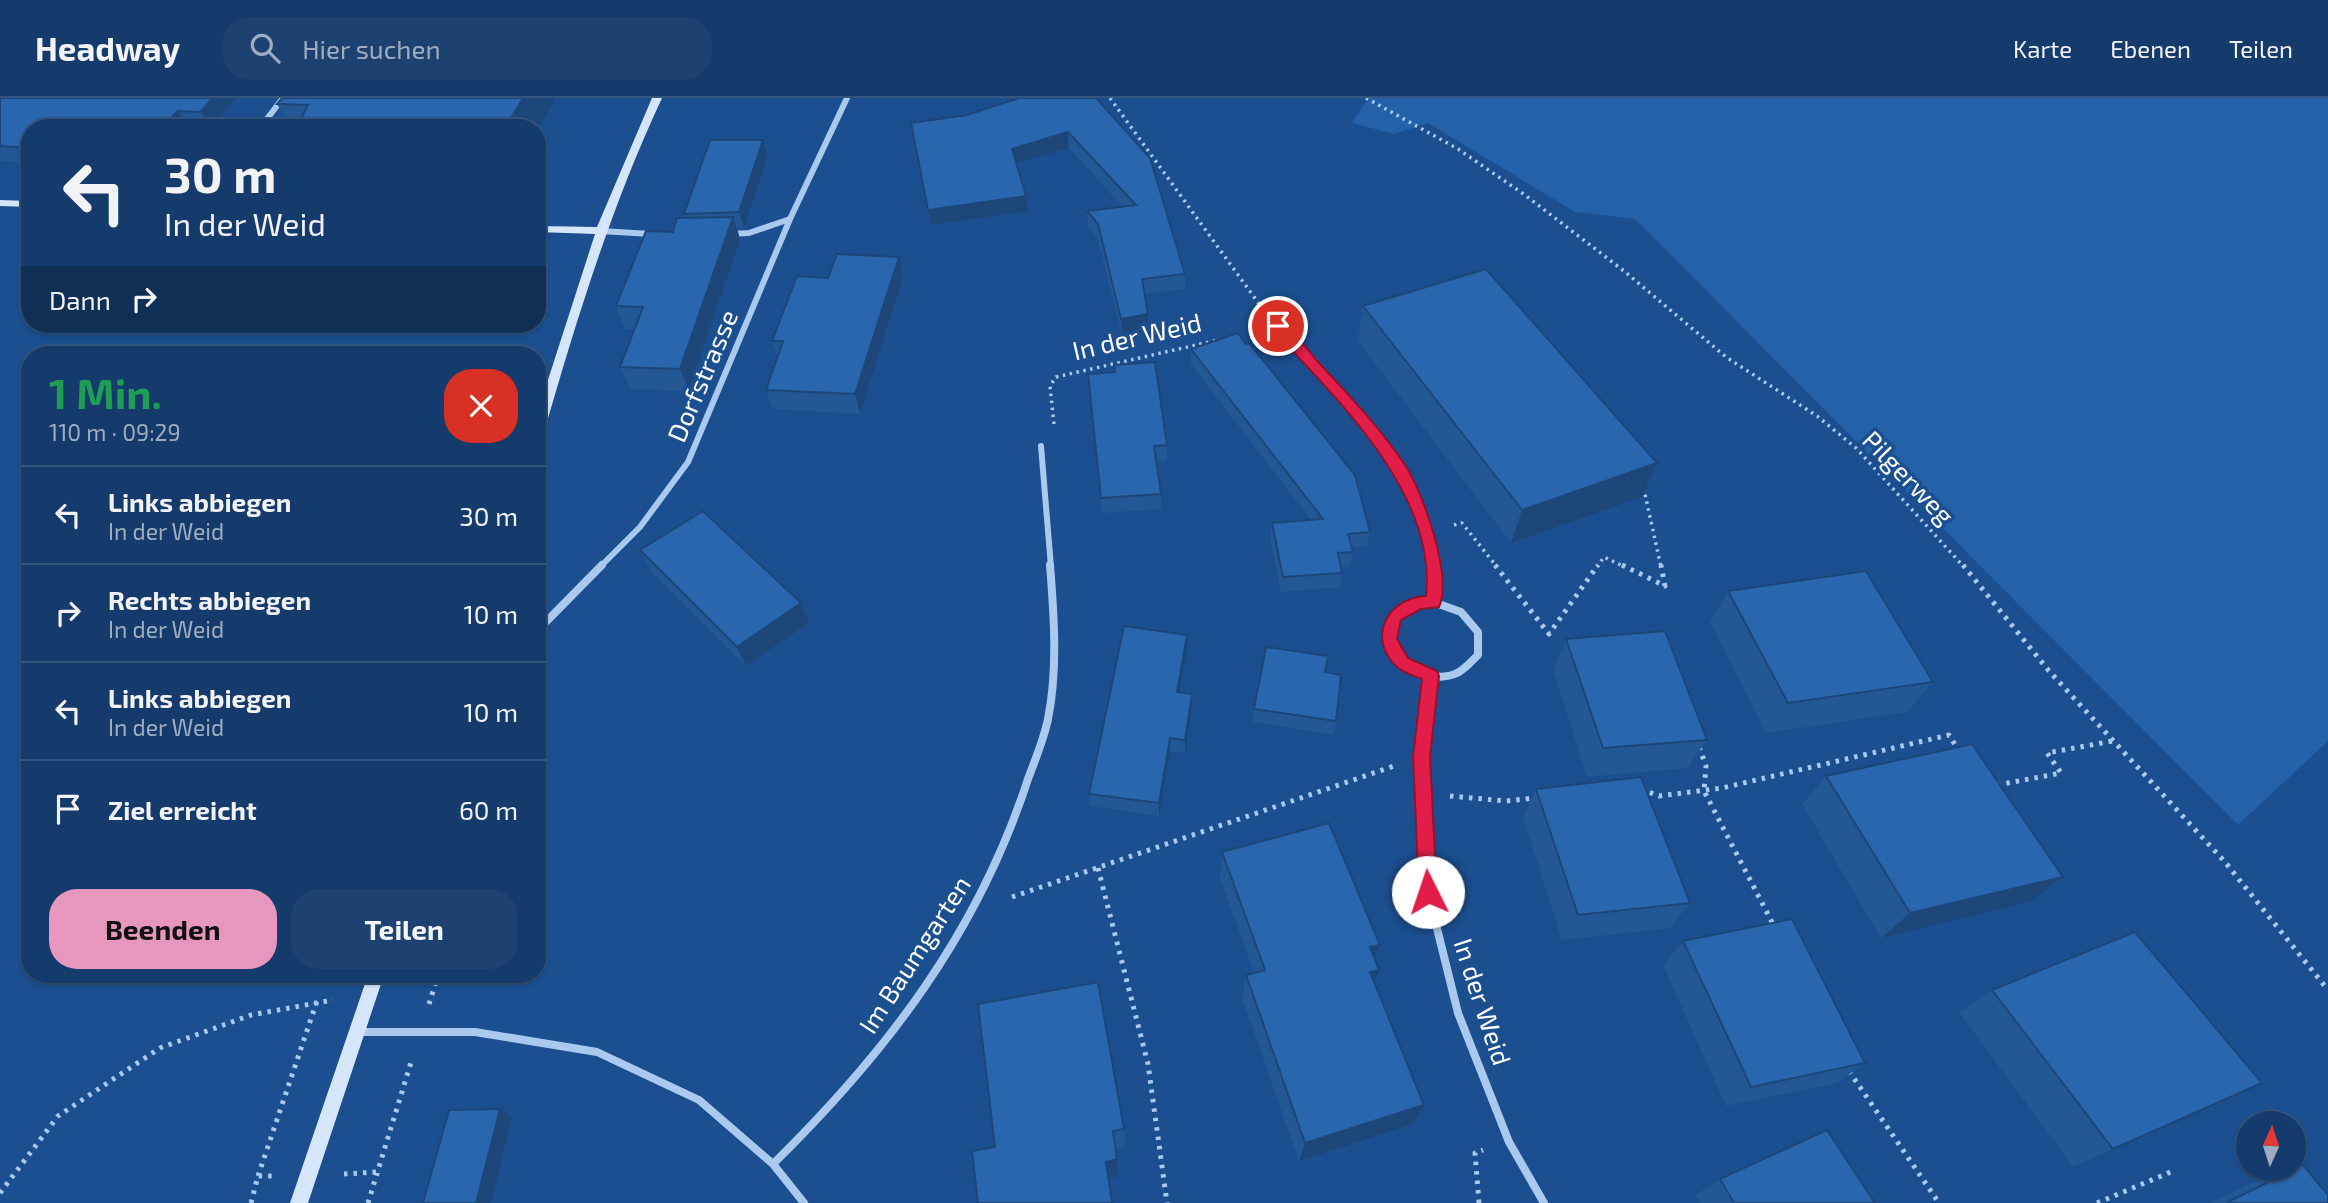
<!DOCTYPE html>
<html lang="de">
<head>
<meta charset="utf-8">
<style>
  body { margin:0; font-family:"Exo 2",sans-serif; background:#1d4271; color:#f1f3f6; height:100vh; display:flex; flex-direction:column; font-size:26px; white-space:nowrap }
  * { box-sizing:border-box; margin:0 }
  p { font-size:23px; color:#9dadc1 }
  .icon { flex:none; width:38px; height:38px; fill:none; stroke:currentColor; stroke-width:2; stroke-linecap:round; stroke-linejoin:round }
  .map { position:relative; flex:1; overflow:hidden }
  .sheet { position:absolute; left:21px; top:248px; width:525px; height:637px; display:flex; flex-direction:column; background:#143b6b; border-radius:28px; box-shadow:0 2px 5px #0004,0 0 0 2px #33557e }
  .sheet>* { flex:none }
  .guide { position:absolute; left:21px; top:21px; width:525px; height:214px; border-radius:28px; box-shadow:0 2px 5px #0004,0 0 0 2px #33557e; background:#143b6b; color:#f1f3f6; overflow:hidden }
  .needle { width:46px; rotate:3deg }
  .controls { position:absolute; left:2236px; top:1013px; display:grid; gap:14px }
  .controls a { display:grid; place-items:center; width:70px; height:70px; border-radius:50%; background:#143b6b; box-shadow:0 2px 5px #0004,0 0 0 2px #33557e; font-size:35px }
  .pin { position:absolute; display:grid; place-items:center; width:60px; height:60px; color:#fff; margin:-30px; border:4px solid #fff; border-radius:50%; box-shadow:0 2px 7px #0007 }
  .me { position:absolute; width:77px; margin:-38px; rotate:356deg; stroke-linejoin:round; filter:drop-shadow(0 0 5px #0008) }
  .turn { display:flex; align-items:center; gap:24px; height:147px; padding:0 28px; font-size:32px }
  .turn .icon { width:91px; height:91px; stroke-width:2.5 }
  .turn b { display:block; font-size:49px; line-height:60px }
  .then { display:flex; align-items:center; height:66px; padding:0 28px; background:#0003; gap:14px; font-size:26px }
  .round { display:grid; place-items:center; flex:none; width:74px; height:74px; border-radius:28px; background:#1d4271 }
  .headline { display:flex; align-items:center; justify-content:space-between; height:119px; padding:0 28px }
  h1 { font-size:42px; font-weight:700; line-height:52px; color:#1e9e55 }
  .action { display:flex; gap:14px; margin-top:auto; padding:14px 28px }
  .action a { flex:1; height:80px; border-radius:28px; background:#e797bd; color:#111; font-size:28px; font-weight:700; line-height:80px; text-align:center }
  .action a+a { background:#1d4271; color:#f1f3f6 }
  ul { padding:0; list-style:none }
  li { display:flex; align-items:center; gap:21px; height:98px; padding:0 28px; border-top:2px solid #33557e }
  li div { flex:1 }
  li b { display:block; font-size:26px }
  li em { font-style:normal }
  header { display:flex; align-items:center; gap:42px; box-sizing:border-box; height:98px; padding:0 35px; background:#143b6b; border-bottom:2px solid #33557e }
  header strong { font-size:33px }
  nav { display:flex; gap:38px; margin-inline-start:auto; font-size:24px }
  .search { width:490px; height:63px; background:#1d4271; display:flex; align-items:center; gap:18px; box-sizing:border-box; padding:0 24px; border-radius:28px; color:#9dadc1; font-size:26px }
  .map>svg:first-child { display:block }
  .green { fill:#2461a8 }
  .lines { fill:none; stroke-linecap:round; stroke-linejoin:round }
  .path-far1 { stroke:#a9c9ee; stroke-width:3.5; stroke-dasharray:2.5 4.5; stroke-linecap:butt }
  .path { stroke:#a9c9ee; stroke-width:5; stroke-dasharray:3.5 6; stroke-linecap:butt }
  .street-far1 { stroke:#a9c9ee; stroke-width:6 }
  .street { stroke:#a9c9ee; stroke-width:8 }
  .secondary { fill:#d6e6fa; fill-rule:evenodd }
  .wall { fill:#245895 }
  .shaded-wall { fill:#1d4779 }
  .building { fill:#2a66ad; stroke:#1d4779; stroke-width:2 }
  .route { fill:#e11d48; stroke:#92132f; stroke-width:2 }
  .labels { text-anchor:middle; stroke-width:7; stroke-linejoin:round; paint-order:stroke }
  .street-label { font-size:26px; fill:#fff; stroke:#1b4f8f }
</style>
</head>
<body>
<header>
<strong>Headway</strong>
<div class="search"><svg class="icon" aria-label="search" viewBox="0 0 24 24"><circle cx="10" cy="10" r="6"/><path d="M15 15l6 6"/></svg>Hier suchen</div>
<nav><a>Karte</a><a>Ebenen</a><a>Teilen</a></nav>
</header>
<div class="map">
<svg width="2328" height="1105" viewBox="0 0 2328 1105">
  <rect width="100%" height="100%" fill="#1b4f8f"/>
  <path class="green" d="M1368 0H2328V643L2238 727 1635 121 1575 114 1428 25 1394 36 1352 25Z"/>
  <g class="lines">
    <path class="path-far1" d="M1110 0 1262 210
      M1366 0 1458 51 1525 97 1624 173 1726 259 1817 318 1856 350 1964 469
      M1054 326 1050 288 1056 279 1218 242
      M1641 391 1645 396 1661 469
      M1454 427 1462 425 1497 469
      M1597 469 1604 459 1625 469"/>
    <path class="path" d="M1495 467 1549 536 1598 467
      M1622 467 1665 488 1661 467
      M1963 467 2049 573 2225 764 2328 892
      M1699 649 1706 668 1704 693 1774 828
      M1997 687 2061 675 2047 655 2113 643
      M1641 691 1659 698 1722 690 1949 637 1959 653
      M1450 698 1506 703 1535 700
      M1098 770 1148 966 1167 1105
      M1012 799 1394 668
      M429 906 438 877
      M1849 973 1939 1105
      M344 1076 377 1074
      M258 1078 317 903
      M0 1095 58 1018 160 950 251 917 333 902
      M251 1105 258 1078H275
      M368 1105 412 961
      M1479 1105 1475 1055 1483 1052
      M2097 1105 2173 1073"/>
    <path class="street-far1" d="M260 30 283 0
      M600 133 651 136
      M730 136 749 135 790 121
      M1278 228C1333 288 1432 382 1433 469
      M1041 348 1051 469
      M600 469 640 429 688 364 790 121 847 0"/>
    <path class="street" d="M1433 467V504
      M1433 504 1461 514 1478 534V557C1472 563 1464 572 1457 575 1432 587 1396 568 1391 541 1390 536 1391 529 1391 524L1404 510Z
      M537 533 602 467
      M1431 578 1422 658 1428 794 1458 915 1509 1044 1544 1105
      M358 934H475L597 954 699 1002 773 1066 804 1105
      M773 1066C887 954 978 835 1028 681 1035 662 1044 641 1048 621 1058 571 1054 517 1050 467"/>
    <path class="secondary" d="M652 0H662C611 109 576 223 543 338L537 342V316L595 136 537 134V128L597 129Z
      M0 102 30 103V109L0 108Z
      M368 877H384L308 1105H290Z"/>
  </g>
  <path class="wall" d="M0 0H236L211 29 189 28 188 30H30V65L0 63Z
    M282 0 537 30H292L277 6Z
    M1096 0 1185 176V191L1145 196 1148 216V231L1122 236 1098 141 1088 128 1087 113 1123 109 1069 50 1017 65 1028 113 931 127 911 25Z
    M763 42 768 58 744 130H737L740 141 689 293 630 291 620 269 635 231H625L616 208 673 134 685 120 684 116Z
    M899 159 903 179 860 316 773 311 766 292 777 259 772 243 828 180Z
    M1363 208 1657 365 1642 399 1511 445 1358 243Z
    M1191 251 1370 434 1367 448 1351 450 1353 454 1350 469 1341 470 1342 475 1340 489 1281 494 1270 440 1272 425 1311 422 1191 266Z
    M1114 267 1167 347V362L1156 363 1161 396V411L1102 415 1088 276 1114 274Z
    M640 452 801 505 809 525 746 568 651 473Z
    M1728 493 1933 584 1907 614 1766 635 1710 524Z
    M1187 537V551L1179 595 1192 596V610L1185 655 1170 653 1159 718 1090 708 1089 696Z
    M1566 541 1707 642 1688 670 1587 679 1553 572Z
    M1325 574 1336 623 1333 637 1253 624 1254 611Z
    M1826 678 2063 779 2029 804 1881 840 1802 706Z
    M1536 691 1690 805 1670 830 1562 842 1523 719Z
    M1222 754 1375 861 1379 872 1374 886 1413 1026 1299 1063 1242 900 1246 877 1254 875 1220 780Z
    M1683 843 1865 965 1837 985 1726 1008 1663 867Z
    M1992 892 2113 1051 2073 1069 1959 914Z
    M1124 1031 1126 1049 1116 1051 1119 1078 1108 1081 972 1053Z
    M2303 1067 2328 1105H2211L2254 1084 2291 1071H2294V1070Z
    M1720 1081 1875 1105H1701L1696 1097Z"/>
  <path class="shaded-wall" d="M213 0H236L211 29 200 14Z
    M523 0H556L537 32V30H505Z
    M178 13 189 28 188 30H173L168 23Z
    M158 23 162 30H151Z
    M1068 34 1069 50 1014 66 1012 51Z
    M763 42 768 58 744 130 739 114Z
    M1026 98 1028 113 931 127 928 112Z
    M733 119 740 141 689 293 680 271Z
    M899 159 903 179 860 316 855 296Z
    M1148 216V231L1122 236 1121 221Z
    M1657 365 1642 399 1511 445 1522 412Z
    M801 505 809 525 746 568 737 549Z
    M1187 537V551L1177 608V594Z
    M1192 596V610L1185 655V642Z
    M1170 640V653L1159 718V705Z
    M2063 779 2029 804 1881 840 1910 815Z
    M1380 847 1371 871 1370 849Z
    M1379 872 1371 895 1370 874Z
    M1424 1007 1413 1026 1299 1063 1305 1045Z
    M500 1011 512 1019 491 1105H476Z
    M1117 1061 1119 1078 1108 1081 1106 1064Z"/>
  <path class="building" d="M0 0H213L200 14 178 13 168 23H158L151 30H30V50L0 48Z
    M282 0H523L505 30H296L308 7 277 6Z
    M1019 0H1096L1150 60 1185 176 1142 181 1148 216 1121 221 1098 126 1087 113 1136 107 1068 34 1012 51 1026 98 928 112 911 25 967 17Z
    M710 42H763L739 114 684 116Z
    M733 119 680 271 620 269 643 209 616 208 646 133 673 134 677 120Z
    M837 156 899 159 855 296 766 292 783 243H772L797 178 828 180Z
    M1486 171 1657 365 1522 412 1363 208Z
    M1238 235 1246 246 1249 245 1355 377 1370 434 1348 436 1353 454 1338 455 1342 475 1283 479 1272 425 1323 421 1191 251Z
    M1155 264 1167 347 1154 348 1161 396 1101 400 1088 276 1115 274 1114 267Z
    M703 413 801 505 737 549 640 452Z
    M1866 473 1933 584 1788 605 1728 493Z
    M1124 528 1187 537 1177 594 1192 596 1185 642 1170 640 1159 705 1089 696Z
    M1665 533 1707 642 1603 650 1566 541Z
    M1266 549 1328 558 1325 574 1341 577 1336 623 1254 611Z
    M1972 646 2063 779 1910 815 1826 678Z
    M1641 679 1690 805 1578 817 1536 691Z
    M1329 725 1380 847 1370 849 1379 872 1370 874 1424 1007 1305 1045 1246 877 1265 872 1222 754Z
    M1792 821 1865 965 1751 989 1683 843Z
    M2135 834 2262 985 2113 1051 1992 892Z
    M1098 884 1124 1031 1113 1033 1117 1061 1106 1064 1112 1105H978L972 1053 995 1049 978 906Z
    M500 1011 476 1105H423L449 1012Z
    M1827 1032 1875 1105H1734L1720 1081Z
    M2303 1067 2328 1097V1105H2226Z"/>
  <path class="route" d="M1278 224C1293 229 1308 253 1319 265 1349 297 1381 331 1405 367 1423 394 1453 479 1439 509L1421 511 1401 522 1397 541 1408 560 1437 573 1439 578 1430 659 1437 794 1434 800 1428 802 1421 800 1419 794 1413 659 1422 581C1415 578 1403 575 1397 569 1366 540 1387 500 1426 498 1437 395 1337 302 1273 232V225Z"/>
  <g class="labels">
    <g class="street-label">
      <text transform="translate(1137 239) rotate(-13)" y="9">In der Weid</text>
      <text transform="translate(703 278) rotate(-67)" y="9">Dorfstrasse</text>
      <text transform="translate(1908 380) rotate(46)" y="9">Pilgerweg</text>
      <text transform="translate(915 857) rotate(-57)" y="9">Im Baumgarten</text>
      <text transform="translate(1482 904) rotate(72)" y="9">In der Weid</text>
    </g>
  </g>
</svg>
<div class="controls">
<a><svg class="needle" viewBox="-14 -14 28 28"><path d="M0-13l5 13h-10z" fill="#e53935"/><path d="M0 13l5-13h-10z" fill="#9dadc1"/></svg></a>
</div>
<div class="pin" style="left:1278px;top:228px;background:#d93025"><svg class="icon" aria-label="arrive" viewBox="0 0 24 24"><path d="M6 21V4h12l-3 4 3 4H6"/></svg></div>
<svg class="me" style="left:1428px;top:794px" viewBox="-20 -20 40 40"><circle r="19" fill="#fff"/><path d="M0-13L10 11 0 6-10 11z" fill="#e11d48"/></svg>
<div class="guide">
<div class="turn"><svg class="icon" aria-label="left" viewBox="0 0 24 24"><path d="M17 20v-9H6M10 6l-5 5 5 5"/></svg><div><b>30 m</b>In der Weid</div></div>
<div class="then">Dann<svg class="icon" aria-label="right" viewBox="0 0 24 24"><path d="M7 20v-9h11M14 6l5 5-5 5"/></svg></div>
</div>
<section class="sheet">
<div class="headline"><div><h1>1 Min.</h1><p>110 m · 09:29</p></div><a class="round" style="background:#d93025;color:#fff"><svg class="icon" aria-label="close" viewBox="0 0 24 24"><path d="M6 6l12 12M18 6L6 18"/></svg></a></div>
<ul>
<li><svg class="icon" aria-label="left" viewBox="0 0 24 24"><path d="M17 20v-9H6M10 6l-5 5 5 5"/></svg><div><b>Links abbiegen</b><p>In der Weid</p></div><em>30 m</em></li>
<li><svg class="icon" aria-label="right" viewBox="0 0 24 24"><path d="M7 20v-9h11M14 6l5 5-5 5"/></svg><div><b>Rechts abbiegen</b><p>In der Weid</p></div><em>10 m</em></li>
<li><svg class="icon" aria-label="left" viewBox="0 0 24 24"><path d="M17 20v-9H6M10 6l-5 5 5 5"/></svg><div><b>Links abbiegen</b><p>In der Weid</p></div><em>10 m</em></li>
<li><svg class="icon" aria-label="arrive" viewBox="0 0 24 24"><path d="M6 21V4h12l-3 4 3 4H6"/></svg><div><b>Ziel erreicht</b></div><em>60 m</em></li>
</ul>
<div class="action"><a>Beenden</a><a>Teilen</a></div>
</section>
</div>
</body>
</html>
